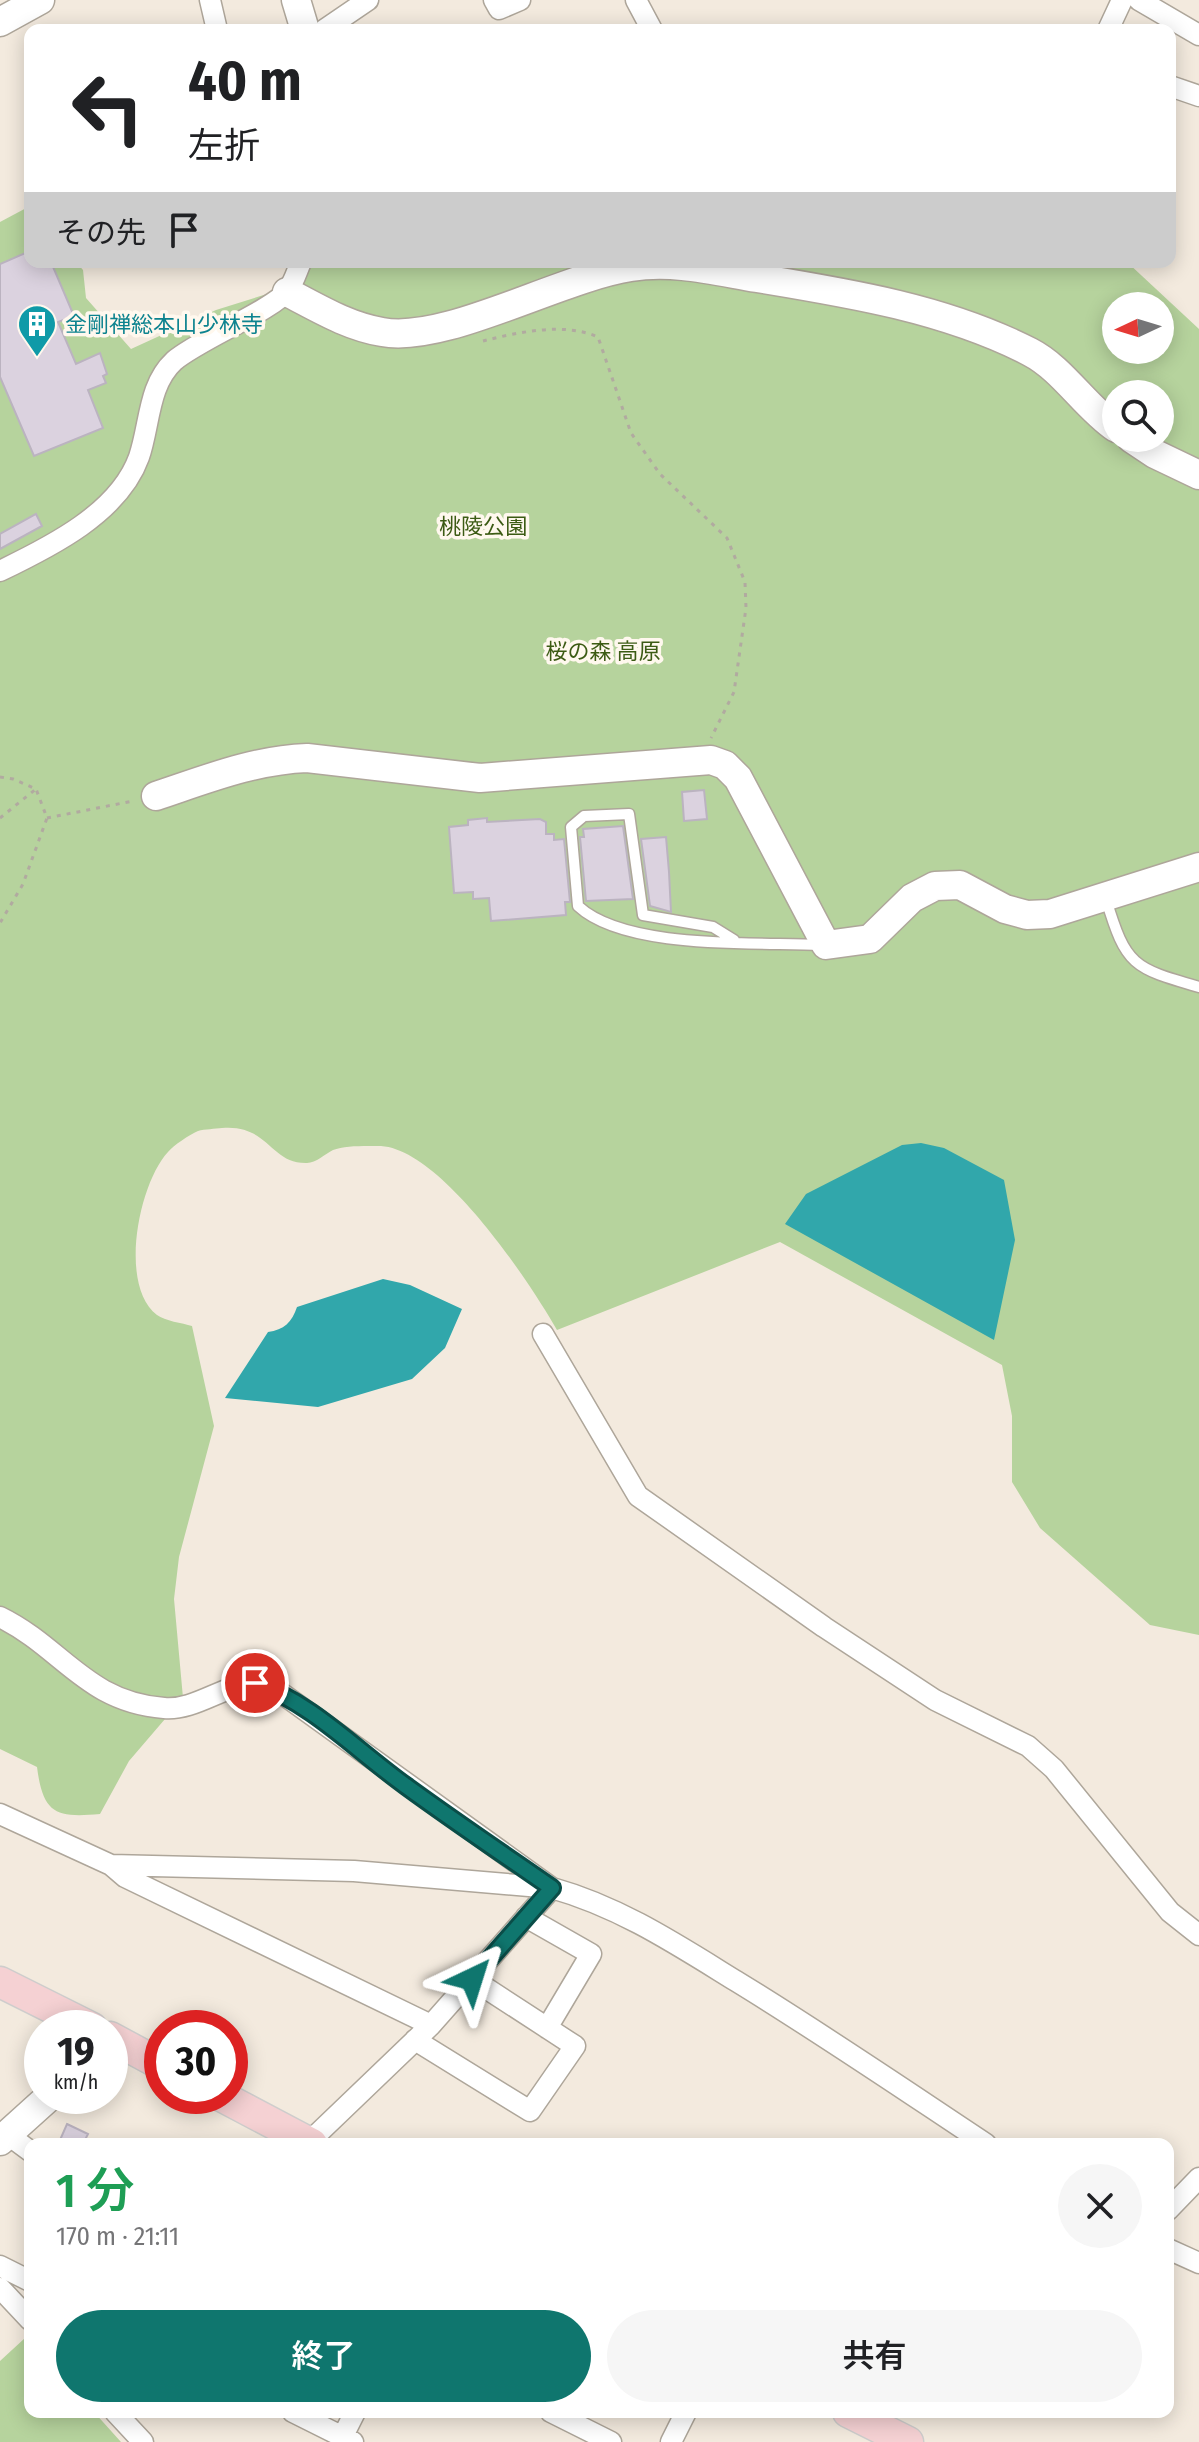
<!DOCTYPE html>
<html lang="ja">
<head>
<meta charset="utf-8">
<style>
  body { margin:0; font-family:"Fira Sans Condensed","Noto Sans JP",sans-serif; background:#f6f6f6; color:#202124; height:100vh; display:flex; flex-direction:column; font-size:30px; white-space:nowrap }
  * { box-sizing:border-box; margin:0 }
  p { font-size:26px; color:#757577 }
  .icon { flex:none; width:44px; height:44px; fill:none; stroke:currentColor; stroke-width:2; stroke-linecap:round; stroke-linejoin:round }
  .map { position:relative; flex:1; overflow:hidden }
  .panel { position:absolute; left:24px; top:2138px; width:1150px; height:280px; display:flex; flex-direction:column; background:#fff; border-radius:16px; box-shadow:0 4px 20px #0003 }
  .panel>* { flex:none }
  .hud { position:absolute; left:24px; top:24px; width:1152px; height:244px; border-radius:16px; box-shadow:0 4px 20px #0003; background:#fff; color:#202124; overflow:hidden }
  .needle { width:52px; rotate:266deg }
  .tools { position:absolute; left:1102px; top:292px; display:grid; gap:16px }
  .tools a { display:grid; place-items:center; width:72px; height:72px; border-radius:50%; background:#fff; box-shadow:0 4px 20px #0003; font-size:40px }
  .speed { position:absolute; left:24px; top:2010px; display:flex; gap:16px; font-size:40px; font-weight:700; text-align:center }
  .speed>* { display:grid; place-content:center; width:104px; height:104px; border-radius:50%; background:#fff; box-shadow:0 4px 20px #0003; line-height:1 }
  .speed small { font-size:20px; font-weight:400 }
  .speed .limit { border:12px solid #d22; background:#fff; color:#111 }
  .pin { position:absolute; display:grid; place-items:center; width:68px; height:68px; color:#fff; margin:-34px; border:4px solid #fff; border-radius:50%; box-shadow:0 2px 8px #0007 }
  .me { position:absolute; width:88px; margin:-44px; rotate:41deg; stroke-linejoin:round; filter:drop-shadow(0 0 6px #0008) }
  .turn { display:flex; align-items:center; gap:28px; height:168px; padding:0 32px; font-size:36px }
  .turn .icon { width:104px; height:104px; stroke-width:2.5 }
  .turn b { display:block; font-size:56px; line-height:68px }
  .then { display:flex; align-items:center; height:76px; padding:0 32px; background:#0003; gap:16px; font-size:30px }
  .round { display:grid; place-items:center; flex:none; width:84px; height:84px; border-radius:42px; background:#f6f6f6 }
  .overview { display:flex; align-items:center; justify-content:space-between; height:136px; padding:0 32px }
  h1 { font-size:48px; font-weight:600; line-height:60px; color:#1e9e55 }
  .button { display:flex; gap:16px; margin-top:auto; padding:16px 32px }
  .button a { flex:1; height:92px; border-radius:48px; background:#0f766e; color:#fff; font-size:32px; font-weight:600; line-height:92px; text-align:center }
  .button a+a { background:#f6f6f6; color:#202124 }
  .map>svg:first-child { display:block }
  .green { fill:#b6d39d; fill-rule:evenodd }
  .water { fill:#31a7ab }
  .building { fill:#dbd2df; stroke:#bbb3c0; stroke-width:2 }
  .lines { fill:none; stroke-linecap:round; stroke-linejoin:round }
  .lane-casing { stroke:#aea69a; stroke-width:13 }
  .street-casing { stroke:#aea69a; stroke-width:23 }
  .secondary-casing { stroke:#aea69a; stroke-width:31 }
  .primary-casing { stroke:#cecdcc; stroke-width:33 }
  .path { stroke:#b1aaa0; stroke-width:3; stroke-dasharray:4 6; stroke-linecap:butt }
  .lane { stroke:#fff; stroke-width:10 }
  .street { stroke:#fff; stroke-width:20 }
  .secondary { stroke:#fff; stroke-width:28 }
  .primary { stroke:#f5d1d3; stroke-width:30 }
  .route-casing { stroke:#0a4d48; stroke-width:20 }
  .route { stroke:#0f766e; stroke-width:14 }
  .labels { text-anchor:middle; stroke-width:7; stroke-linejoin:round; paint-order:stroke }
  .culture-label { font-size:22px; fill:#0d838f; stroke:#fff8ee; text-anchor:start }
  .park-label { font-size:22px; fill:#3c5b14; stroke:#fff8ee }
</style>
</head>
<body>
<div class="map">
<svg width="1199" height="2442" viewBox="0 0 1199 2442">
  <rect width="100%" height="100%" fill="#f3eade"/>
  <path class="green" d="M30 206V262H76L83 270 86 298 131 349 216 310 270 293 310 262 383 265 402 262H1127L1199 329V1635L1150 1625 1040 1528 1012 1482V1416L1002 1365 780 1242 557 1330C529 1281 442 1150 381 1146 368 1146 345 1145 333 1150 325 1154 316 1163 307 1163 270 1164 269 1124 222 1128 215 1129 205 1129 198 1131 189 1135 174 1145 168 1152 139 1183 118 1285 157 1315 165 1321 182 1323 192 1326L214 1426 179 1557 174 1599 183 1698 129 1761 100 1814C56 1818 43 1814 37 1767L0 1749V222ZM1116 306H1160V350H1116ZM1116 394H1160V438H1116Z
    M25 2338 30 2343V2412H94L121 2442H0V2361Z"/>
  <path class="water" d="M921 1143 944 1148 1004 1180 1015 1240 994 1340 785 1224 806 1194 902 1145Z
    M383 1279 410 1285 462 1309 445 1348 412 1379 318 1407 225 1398 268 1332C284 1330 292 1322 297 1307Z"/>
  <path class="building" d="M30 251V262H51L74 316 58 322 76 364 100 353 107 374 103 376 106 383 88 390 103 428 34 456 0 377V264Z
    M36 514 42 526 0 549V534Z
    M704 790 707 819 684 821 682 792Z
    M487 818V822L540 819 546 822V834H554V840L564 839 570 902H565L566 915 491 921 489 898 473 899V892L454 893 449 827 468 825V820Z
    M623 826 633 899 586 901 580 837H584L583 829Z
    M666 837 669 872 671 912 650 906 641 839Z
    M67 2124 88 2134 83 2144 60 2140Z"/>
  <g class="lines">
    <g class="lane-casing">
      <path id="lane" d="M1106 899C1126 966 1133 968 1199 987
        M734 940 713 927 643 915 629 814 584 816 571 827 578 906C625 950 757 942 820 945"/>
    </g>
    <g class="street-casing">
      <path id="street" d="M210 0 217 30
        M494 0 499 9 520 0
        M636 0 652 30
        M1139 0 1199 35
        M324 30 368 0
        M1108 30 1122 0
        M1170 86 1199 96
        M0 571C50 547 119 513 139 457 150 425 148 385 174 361 198 340 275 309 288 290 294 282 297 271 301 262
        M543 1334 638 1496 824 1627 935 1700 1028 1746 1054 1769 1170 1912 1199 1935
        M0 1617C63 1648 86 1702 164 1708 194 1711 224 1685 253 1683 260 1683 270 1688 277 1690L552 1888 431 2025 309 2142
        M0 1814 111 1865 354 1871 552 1888C620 1907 676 1944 736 1981 821 2033 903 2089 986 2144
        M111 1865 125 1877 431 2025
        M526 1917 591 1954 547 2028
        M415 2040 530 2111 575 2046 472 1979
        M7 2134 30 2151
        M1168 2210 1199 2178
        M1168 2249 1199 2263
        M0 2266 30 2281
        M0 2288 30 2320
        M115 2412 143 2442
        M293 2412 353 2442
        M551 2412 611 2442
        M340 2442 355 2412
        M671 2442 686 2412"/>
    </g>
    <g class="secondary-casing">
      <path id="secondary" d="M296 0 305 30
        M0 22 40 0
        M287 292C318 308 347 326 382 332 445 344 559 278 631 267 673 260 715 271 757 278 849 293 947 309 1030 352 1063 369 1085 407 1116 428
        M1131 438 1155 454 1199 475
        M156 796C207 779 254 760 307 758L480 778 711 760 725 765 738 778 826 945 870 939 912 898 935 886 960 885 1005 909 1027 915 1050 914 1199 867
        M0 2141 50 2096"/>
    </g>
    <g class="primary-casing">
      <path id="primary" d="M0 1982 92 2028
        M110 2037 162 2065
        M221 2096 312 2144
        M848 2412 908 2442"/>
    </g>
    <path class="path" d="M483 341C519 332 564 322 598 337L631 433 660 474 727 538 745 582 746 608 734 692 711 738
      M0 777 13 779 36 789 47 818 23 884 0 923
      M0 818 36 789
      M47 818 133 801"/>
    <use href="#lane" class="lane"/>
    <use href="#street" class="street"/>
    <use href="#secondary" class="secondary"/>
    <use href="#primary" class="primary"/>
  </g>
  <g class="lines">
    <g class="route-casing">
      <path id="route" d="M255 1683C312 1703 357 1751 406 1786 454 1821 503 1854 552 1888L472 1979"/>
    </g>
    <use href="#route" class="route"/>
  </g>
  <defs>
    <g id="building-pin" transform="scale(2)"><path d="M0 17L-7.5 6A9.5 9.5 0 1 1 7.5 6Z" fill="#0f9aa8" stroke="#fff8ee"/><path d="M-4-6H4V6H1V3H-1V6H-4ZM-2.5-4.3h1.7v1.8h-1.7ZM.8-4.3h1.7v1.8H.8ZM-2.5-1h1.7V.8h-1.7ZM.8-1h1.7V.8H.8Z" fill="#fff"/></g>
  </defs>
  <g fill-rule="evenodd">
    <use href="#building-pin" x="37" y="324"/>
  </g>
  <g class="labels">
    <g class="culture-label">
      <text x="65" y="332">金剛禅総本山少林寺</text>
    </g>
    <g class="park-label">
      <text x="483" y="534">桃陵公園</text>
      <text x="603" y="659">桜の森 高原</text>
    </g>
  </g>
</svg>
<div class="tools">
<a><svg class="needle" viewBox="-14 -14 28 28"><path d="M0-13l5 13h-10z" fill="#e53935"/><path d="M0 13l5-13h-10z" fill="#757577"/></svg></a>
<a><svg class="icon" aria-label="search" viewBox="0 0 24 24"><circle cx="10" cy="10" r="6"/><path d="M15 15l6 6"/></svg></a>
</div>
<div class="speed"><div>19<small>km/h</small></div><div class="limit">30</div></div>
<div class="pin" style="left:255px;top:1683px;background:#d93025"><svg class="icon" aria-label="arrive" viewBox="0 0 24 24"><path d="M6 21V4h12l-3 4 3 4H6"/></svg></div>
<svg class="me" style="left:472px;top:1979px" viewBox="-20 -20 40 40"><path d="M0-17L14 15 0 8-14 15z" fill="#0f766e" stroke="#fff" stroke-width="4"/></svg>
<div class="hud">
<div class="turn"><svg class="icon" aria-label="left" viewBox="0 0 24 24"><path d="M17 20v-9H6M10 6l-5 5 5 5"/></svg><div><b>40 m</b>左折</div></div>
<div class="then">その先<svg class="icon" aria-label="arrive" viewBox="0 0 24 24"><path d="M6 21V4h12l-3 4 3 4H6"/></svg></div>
</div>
<section class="panel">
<div class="overview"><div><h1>1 分</h1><p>170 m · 21:11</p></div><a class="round"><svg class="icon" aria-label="close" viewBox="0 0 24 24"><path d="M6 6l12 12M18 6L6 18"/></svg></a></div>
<div class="button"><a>終了</a><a>共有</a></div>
</section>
</div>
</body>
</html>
